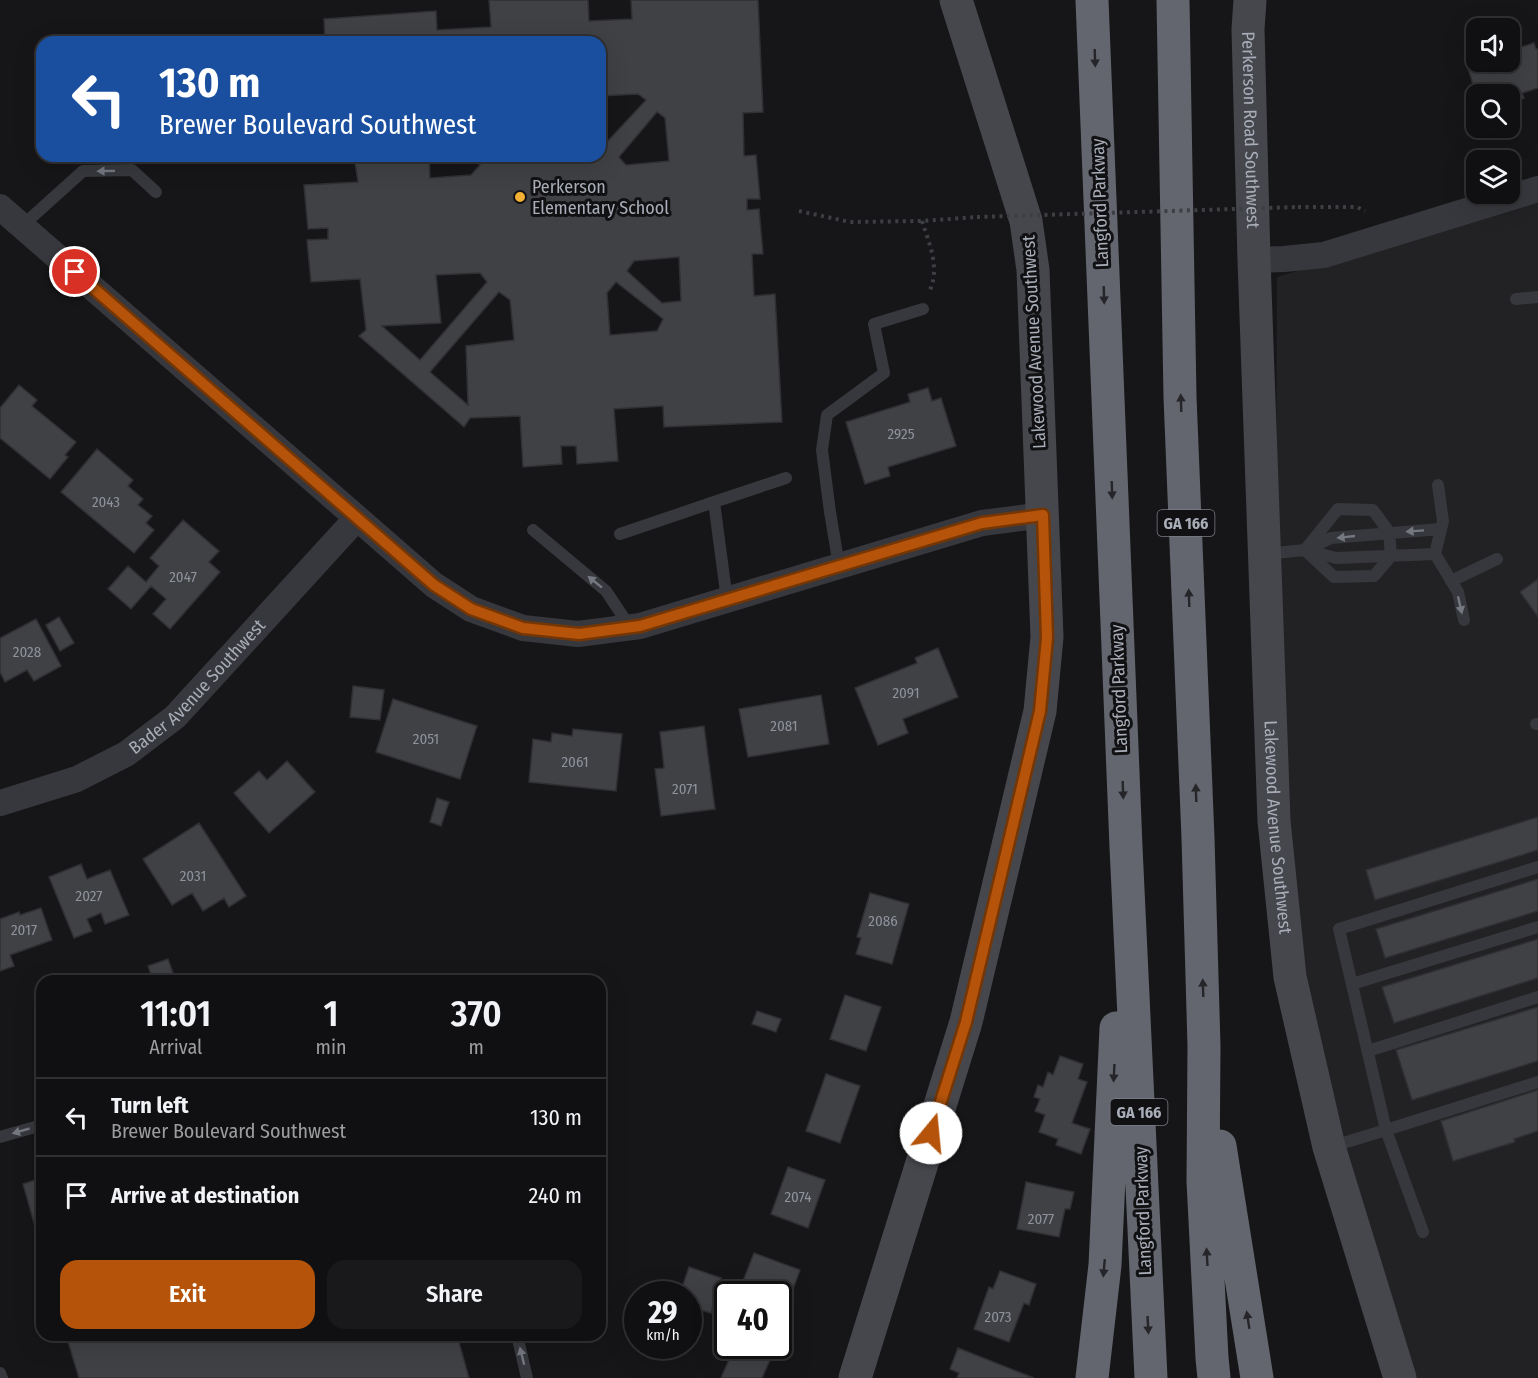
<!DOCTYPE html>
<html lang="en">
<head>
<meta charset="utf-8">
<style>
  body { margin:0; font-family:"Fira Sans Condensed",sans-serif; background:#19191b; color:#f1f3f6; height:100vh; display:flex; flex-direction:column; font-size:22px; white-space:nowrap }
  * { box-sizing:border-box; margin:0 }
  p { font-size:20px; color:#9c9d9f }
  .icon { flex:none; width:33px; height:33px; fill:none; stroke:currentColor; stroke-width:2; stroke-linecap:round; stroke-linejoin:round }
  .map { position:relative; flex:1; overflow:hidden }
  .panel { position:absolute; left:36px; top:975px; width:570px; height:366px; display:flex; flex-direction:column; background:#101012; border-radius:18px; box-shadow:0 6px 24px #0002,0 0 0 2px #303032 }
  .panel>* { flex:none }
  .top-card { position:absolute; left:36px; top:36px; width:570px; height:126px; border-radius:18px; box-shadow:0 6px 24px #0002,0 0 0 2px #303032; background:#1a4fa0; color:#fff; overflow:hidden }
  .tools { position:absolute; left:1466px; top:18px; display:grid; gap:12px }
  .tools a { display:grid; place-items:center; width:54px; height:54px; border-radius:12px; background:#101012; box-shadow:0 6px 24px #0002,0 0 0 2px #303032; font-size:30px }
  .speed { position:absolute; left:624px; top:1281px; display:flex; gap:12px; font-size:30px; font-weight:700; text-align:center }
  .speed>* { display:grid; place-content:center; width:78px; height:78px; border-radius:50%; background:#101012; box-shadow:0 6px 24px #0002,0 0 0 2px #303032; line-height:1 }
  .speed small { font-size:15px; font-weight:400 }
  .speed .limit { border:3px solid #111; border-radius:9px; background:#fff; color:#111 }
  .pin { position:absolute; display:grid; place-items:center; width:51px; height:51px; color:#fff; margin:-26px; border:3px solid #fff; border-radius:50%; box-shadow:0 2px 6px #0007 }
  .me { position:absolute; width:66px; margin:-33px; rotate:17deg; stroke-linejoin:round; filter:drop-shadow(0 0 4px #0008) }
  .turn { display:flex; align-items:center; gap:21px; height:126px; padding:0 24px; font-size:27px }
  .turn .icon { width:78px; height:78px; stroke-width:2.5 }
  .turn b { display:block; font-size:42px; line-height:51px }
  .eta { display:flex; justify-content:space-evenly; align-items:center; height:102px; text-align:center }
  .eta b { font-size:36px; font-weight:600; line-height:42px }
  .primary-button { display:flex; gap:12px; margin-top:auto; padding:12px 24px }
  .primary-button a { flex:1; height:69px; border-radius:18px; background:#b45309; color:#fff; font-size:24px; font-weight:600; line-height:69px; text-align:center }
  .primary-button a+a { background:#19191b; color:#f1f3f6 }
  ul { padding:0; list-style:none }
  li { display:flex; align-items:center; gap:18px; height:78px; padding:0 24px; border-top:2px solid #303032 }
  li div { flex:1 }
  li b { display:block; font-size:22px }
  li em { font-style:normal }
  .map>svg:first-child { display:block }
  .built { fill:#222225 }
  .building { fill:#404145; stroke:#303034; stroke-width:1.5; fill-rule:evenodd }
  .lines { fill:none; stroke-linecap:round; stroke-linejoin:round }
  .path { stroke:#3d3f44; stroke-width:4; stroke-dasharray:3 4.5; stroke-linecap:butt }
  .lane { stroke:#37383d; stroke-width:12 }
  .street { stroke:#37383d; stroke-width:26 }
  .secondary { stroke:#45474d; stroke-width:33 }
  .highway { stroke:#63666e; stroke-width:33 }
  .path-bridge { stroke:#3d3f44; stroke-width:4; stroke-dasharray:3 4.5; stroke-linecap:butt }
  .oneway { fill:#26262a }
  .oneway2 { fill:#757881 }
  .route-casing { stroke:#753606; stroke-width:15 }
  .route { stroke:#b45309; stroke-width:10 }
  .poi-dot { fill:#f2b134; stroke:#111113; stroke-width:2 }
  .labels { text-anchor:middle; stroke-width:6; stroke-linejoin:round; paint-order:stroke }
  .number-label { font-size:15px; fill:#8e929b }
  .shield { fill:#111113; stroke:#7b7e86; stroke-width:1.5 }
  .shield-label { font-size:16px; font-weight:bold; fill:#a8adb8 }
  .street-label { font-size:18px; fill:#a8adb8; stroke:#111113 }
  .poi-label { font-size:18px; fill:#a8adb8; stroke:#111113; text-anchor:start }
</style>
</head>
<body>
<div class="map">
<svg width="1538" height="1378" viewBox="0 0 1538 1378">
  <rect width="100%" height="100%" fill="#161618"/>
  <path class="built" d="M1538 200V1378H1414L1274 923 1277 277Z"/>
  <path class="building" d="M489 0H588L589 21 632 19 631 0H758L763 112 743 113 744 156 756 155 760 199H747V210L759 209 763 254H752L754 296 775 294 782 422 664 427 663 406 614 409 618 461 577 464 576 446H561L562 464 523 467 520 416 470 418 464 427 359 336 366 330 360 279 311 282 307 240 328 239V228L308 229 304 185 358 182 354 156H429L430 178 471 175 480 165 470 156H600V139L606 143 646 100 638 94 600 96V42H325L324 19 436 11 437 30 491 27ZM657 112 665 118 669 161 626 165 619 157ZM679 257 681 301 662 303 627 271 634 261ZM480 273 487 282 420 360 382 326 441 323 436 275ZM616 282 663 319 657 331 610 335 607 293ZM499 292 510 300 514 340 466 346 468 405 430 372Z
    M1534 43 1536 49H1538V88L1522 93 1524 98 1509 103V94H1476L1467 65 1477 62H1509V51Z
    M19 385 37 400 32 406 76 442 65 455 68 457 50 479 0 438V408Z
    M928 388 932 401 941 398 956 446 888 467 890 476 865 484 846 422 910 402 908 394Z
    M97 449 133 480 128 486 143 499 138 505 152 516 146 523 154 530 134 553 61 492Z
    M183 520 219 551 209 562 220 572 170 629 153 614 166 599 151 586 131 609 108 589 128 566 146 582 159 566 150 558Z
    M1538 579V617L1520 592Z
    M59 617 74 643 60 651 46 625Z
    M36 619 61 666 34 681 27 670 5 682 0 672V638Z
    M938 648 958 697 903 719 908 733 878 745 855 688 917 663 915 658Z
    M353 686 384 690 380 720 350 717Z
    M821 695 829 744 748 757 739 709Z
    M393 699 477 726 460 779 376 752Z
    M704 726 715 809 661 816 655 769 664 768 660 732Z
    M573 729 622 734 616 791 529 782 533 739 551 742 552 733 572 736Z
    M287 761 315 792 269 833 234 793 259 771 267 780Z
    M437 798 449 802 441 826 430 822Z
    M1538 817V850L1375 900 1366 870Z
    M199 823 246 896 229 907 224 898 203 911 192 893 172 905 143 859Z
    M81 864 87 879 110 870 129 915 105 924 101 913 87 919 92 931 74 938 49 877Z
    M1538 879V911L1385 958 1376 929Z
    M870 893 909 904 892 964 856 954 861 938 857 937Z
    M41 908 52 940 10 955 14 966 0 971V919L19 912 20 915Z
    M1538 939V978L1394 1023 1382 987Z
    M168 959 176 981H153L148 966Z
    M845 995 881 1007 866 1051 830 1039Z
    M1538 1007V1061L1412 1100 1396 1050Z
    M757 1011 781 1019 776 1032 752 1024Z
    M1060 1056 1083 1064 1078 1079 1087 1082 1072 1123 1090 1129 1081 1154 1056 1145 1058 1139 1039 1132 1045 1115 1035 1111 1040 1099 1034 1097 1038 1085 1043 1087 1048 1072 1053 1075Z
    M826 1074 860 1086 840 1143 806 1131Z
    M1538 1090V1131L1514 1139 1515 1142 1453 1161 1441 1121Z
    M788 1167 825 1180 808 1228 771 1214Z
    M42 1178V1251L23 1184Z
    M1026 1182 1074 1192 1070 1209H1065L1059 1237 1017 1229Z
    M754 1253 800 1270 784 1313 778 1311V1294H738Z
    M689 1267 721 1278 711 1313 688 1306V1294H680Z
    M1000 1271 1036 1284 1029 1305 1024 1303 1009 1342 974 1329 989 1287 993 1289Z
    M66 1335H457L469 1378H79Z
    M735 1346H760L774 1351 762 1378H721Z
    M958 1348 1034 1378H957L959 1373 950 1369Z"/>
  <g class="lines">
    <path class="path" d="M1298 207H1357L1365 211
      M799 211 850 222 922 221 977 217
      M922 221C929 243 940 267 930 290"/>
    <path class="lane" d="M22 226 83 171 132 170 156 192
      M1516 299 1538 297
      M1438 485 1443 521 1435 554 1458 592 1464 620
      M714 502 786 478
      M1338 509 1373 510 1389 532 1391 556 1374 576 1334 577 1305 550Z
      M533 530 606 591 630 627
      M620 534 714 502 727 600
      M1307 549 1331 538 1441 529
      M1266 554 1305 550 1336 558 1435 554
      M839 566 830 512 822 450 827 415 884 373 874 324 923 309
      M1451 581 1497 559
      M1536 724H1538
      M1352 984 1538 927
      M1368 1051 1538 997
      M0 1137 42 1125
      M1330 1147 1386 1130 1339 929 1538 867
      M1423 1232 1386 1130 1538 1082
      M517 1335 527 1378
      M0 1373 2 1378"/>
    <g class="street">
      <path d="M0 207 434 585 471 609 523 628 578 634 640 626 982 523 1043 515"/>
      <path d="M1254 260 1284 259 1324 255 1538 189"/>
      <path id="s1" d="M0 803 77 779 126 754 175 717 357 518"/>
    </g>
    <g class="secondary">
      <path id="s2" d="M1250 0 1248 29 1254 260 1274 821 1290 977 1329 1147 1400 1378"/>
      <path d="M855 1378 966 1022 1040 711 1047 637 1033 270 1026 221 956 0"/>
    </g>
    <path class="highway" d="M1092 0 1126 847 1151 1378
      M1173 0 1180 397 1198 838 1204 1046 1203 1181 1212 1358 1214 1378
      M1220 1146 1257 1378
      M1092 1378 1105 1265 1116 1028"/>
    <path class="path-bridge" d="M977 217 1298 207"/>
  </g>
  <defs><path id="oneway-solid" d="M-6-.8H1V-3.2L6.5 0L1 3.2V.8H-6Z" transform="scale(1.5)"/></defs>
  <g class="oneway">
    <use href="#oneway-solid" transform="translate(1095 58) rotate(88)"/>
    <use href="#oneway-solid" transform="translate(1104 295) rotate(88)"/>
    <use href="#oneway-solid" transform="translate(1181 403) rotate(-92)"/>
    <use href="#oneway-solid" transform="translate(1112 490) rotate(88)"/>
    <use href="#oneway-solid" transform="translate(1189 598) rotate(-92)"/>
    <use href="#oneway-solid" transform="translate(1123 790) rotate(88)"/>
    <use href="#oneway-solid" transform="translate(1196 793) rotate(-92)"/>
    <use href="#oneway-solid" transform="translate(1203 988) rotate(-92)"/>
    <use href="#oneway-solid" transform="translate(1114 1073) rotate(93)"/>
    <use href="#oneway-solid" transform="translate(1207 1257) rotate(-93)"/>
    <use href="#oneway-solid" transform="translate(1104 1268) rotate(95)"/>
    <use href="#oneway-solid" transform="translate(1248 1320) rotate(-99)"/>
    <use href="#oneway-solid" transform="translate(1148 1325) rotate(87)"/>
  </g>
  <g class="oneway2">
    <use href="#oneway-solid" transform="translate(106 171) rotate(179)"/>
    <use href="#oneway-solid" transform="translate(1415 531) rotate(176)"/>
    <use href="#oneway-solid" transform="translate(1346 537) rotate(174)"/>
    <use href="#oneway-solid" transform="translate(595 582) rotate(-141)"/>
    <use href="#oneway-solid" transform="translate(1460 605) rotate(77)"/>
    <use href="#oneway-solid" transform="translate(21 1131) rotate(164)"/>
    <use href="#oneway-solid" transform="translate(522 1356) rotate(-104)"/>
  </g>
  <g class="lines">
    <g class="route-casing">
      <path id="route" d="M75 272 434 585 471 609 523 628 579 634 640 626 982 523 1043 515 1047 638 1040 711 966 1022 931 1133"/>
    </g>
    <use href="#route" class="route"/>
  </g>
  <circle class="poi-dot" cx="520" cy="197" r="6"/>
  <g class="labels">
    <g class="number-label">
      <text x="901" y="439">2925</text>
      <text x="106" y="507">2043</text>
      <text x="183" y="582">2047</text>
      <text x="27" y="657">2028</text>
      <text x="906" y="698">2091</text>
      <text x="784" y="731">2081</text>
      <text x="426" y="744">2051</text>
      <text x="575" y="767">2061</text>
      <text x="685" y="794">2071</text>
      <text x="193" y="881">2031</text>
      <text x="89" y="901">2027</text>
      <text x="883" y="926">2086</text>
      <text x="24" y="935">2017</text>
      <text x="798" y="1202">2074</text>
      <text x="1041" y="1224">2077</text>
      <text x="998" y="1322">2073</text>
    </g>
    <g class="shield">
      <rect x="1157.5" y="510" width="57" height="26" rx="4.5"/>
      <rect x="1110.5" y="1099" width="57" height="26" rx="4.5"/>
    </g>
    <g class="shield-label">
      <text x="1186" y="529">GA 166</text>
      <text x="1139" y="1118">GA 166</text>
    </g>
    <g class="street-label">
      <text dy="6" stroke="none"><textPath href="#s2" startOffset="130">Perkerson Road Southwest</textPath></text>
      <text transform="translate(1100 203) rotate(-92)" y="6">Langford Parkway</text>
      <text transform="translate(1034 342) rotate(-93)" y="6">Lakewood Avenue Southwest</text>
      <text dy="6" stroke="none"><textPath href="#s1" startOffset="234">Bader Avenue Southwest</textPath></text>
      <text transform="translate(1119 689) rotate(-92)" y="6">Langford Parkway</text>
      <text dy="6" stroke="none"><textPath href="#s2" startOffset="828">Lakewood Avenue Southwest</textPath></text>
      <text transform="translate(1143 1211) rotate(-92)" y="6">Langford Parkway</text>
    </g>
    <g class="poi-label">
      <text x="532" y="193">Perkerson<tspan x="532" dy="21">Elementary School</tspan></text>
    </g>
  </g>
</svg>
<div class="tools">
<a><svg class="icon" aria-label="sound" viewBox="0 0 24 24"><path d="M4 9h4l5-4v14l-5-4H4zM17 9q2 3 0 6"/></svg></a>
<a><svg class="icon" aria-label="search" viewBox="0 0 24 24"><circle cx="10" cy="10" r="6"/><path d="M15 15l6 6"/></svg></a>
<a><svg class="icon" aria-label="layers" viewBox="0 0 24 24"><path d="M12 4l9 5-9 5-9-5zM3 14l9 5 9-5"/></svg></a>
</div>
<div class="speed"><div>29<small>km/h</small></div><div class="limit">40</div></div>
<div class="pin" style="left:75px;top:272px;background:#d93025"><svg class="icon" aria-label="arrive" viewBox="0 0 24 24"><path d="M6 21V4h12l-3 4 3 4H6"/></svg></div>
<svg class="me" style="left:931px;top:1133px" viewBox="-20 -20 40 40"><circle r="19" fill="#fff"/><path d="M0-13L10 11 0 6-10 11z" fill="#b45309"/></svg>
<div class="top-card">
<div class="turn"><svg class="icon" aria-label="left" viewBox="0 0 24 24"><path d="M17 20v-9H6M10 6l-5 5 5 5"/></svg><div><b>130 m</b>Brewer Boulevard Southwest</div></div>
</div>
<section class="panel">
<div class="eta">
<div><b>11:01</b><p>Arrival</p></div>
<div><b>1</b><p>min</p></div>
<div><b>370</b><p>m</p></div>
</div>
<ul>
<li><svg class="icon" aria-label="left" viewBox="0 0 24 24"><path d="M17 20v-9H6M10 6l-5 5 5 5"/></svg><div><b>Turn left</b><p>Brewer Boulevard Southwest</p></div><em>130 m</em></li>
<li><svg class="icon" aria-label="arrive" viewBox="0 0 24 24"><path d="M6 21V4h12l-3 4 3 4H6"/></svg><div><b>Arrive at destination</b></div><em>240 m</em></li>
</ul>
<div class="primary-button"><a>Exit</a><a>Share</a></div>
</section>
</div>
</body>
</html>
